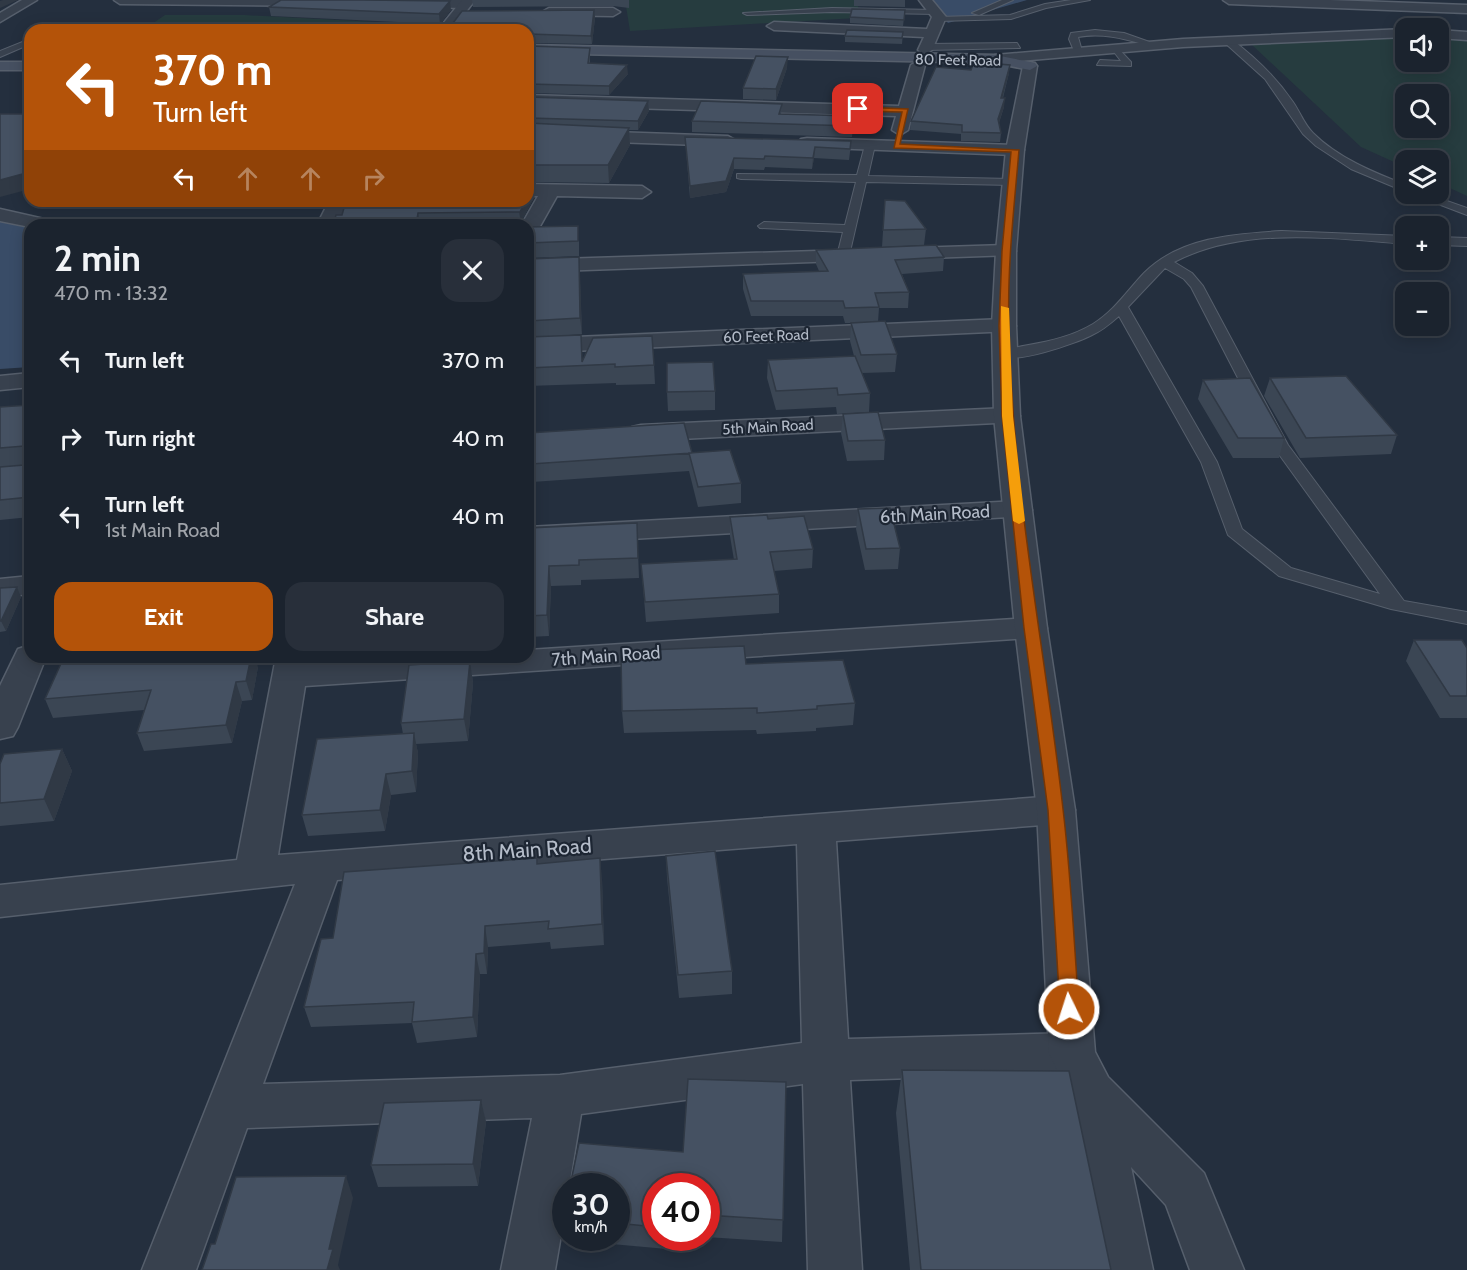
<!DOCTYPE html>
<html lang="en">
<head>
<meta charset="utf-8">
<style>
  body { margin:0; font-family:Cabin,sans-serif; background:#282f3a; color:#f1f3f6; height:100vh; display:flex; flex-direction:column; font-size:22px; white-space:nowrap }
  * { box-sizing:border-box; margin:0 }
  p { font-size:20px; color:#a0a4aa }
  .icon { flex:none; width:33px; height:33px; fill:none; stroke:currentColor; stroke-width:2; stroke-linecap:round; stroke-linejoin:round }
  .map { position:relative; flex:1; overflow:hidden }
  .panel { position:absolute; left:24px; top:219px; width:510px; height:444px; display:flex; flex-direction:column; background:#1b232e; border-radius:18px; box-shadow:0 3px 15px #0003,0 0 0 2px #39404a }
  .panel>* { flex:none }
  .guide { position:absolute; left:24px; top:24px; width:510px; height:183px; border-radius:18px; box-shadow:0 3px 15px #0003,0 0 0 2px #39404a; background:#b45309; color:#fff; overflow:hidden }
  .buttons { position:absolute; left:1395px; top:18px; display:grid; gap:12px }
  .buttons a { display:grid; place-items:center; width:54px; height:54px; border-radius:12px; background:#1b232e; box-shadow:0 3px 15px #0003,0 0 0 2px #39404a; font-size:30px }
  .speed { position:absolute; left:552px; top:1173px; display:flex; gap:12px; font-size:30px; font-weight:700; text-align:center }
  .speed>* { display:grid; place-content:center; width:78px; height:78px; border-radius:50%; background:#1b232e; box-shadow:0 3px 15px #0003,0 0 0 2px #39404a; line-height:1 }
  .speed small { font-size:15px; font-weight:400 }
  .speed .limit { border:9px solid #d22; background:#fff; color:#111 }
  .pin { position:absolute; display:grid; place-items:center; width:51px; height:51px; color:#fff; margin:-26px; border-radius:12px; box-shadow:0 3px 9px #0006 }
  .me { position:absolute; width:66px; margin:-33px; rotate:356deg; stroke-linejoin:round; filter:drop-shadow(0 0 4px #0008) }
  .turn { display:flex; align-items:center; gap:21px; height:126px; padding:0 30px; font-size:27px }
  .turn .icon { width:78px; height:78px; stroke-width:2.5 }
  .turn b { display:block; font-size:42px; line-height:51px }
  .lanes { display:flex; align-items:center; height:57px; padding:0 30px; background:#0003; justify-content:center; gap:30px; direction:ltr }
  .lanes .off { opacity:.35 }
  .round { display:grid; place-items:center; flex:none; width:63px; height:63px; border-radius:18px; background:#282f3a }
  .overview { display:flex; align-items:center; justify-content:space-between; height:102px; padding:0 30px }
  h1 { font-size:36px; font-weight:800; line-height:45px }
  .action { display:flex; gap:12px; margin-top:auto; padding:12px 30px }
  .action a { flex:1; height:69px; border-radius:18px; background:#b45309; color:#fff; font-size:24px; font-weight:800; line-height:69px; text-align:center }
  .action a+a { background:#282f3a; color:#f1f3f6 }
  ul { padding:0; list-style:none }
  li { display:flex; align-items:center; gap:18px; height:78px; padding:0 30px }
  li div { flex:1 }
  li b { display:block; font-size:22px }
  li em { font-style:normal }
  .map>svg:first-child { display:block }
  .green { fill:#263c3f; fill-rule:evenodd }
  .water { fill:#394c67 }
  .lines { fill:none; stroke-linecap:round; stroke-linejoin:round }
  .service-casing { stroke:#565f6c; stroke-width:2 }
  .minor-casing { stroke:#565f6c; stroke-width:3 }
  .tertiary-casing { stroke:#565f6c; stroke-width:3 }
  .secondary-casing { stroke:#565f6c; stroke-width:3 }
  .service { fill:#38414e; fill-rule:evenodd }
  .minor { fill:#38414e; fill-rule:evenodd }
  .tertiary { fill:#38414e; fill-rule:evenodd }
  .secondary { fill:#465061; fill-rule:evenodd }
  .wall { fill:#3b4654 }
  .shaded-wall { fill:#303945 }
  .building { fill:#455162; stroke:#303945; stroke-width:1.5 }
  .route { fill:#b45309; stroke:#753606; stroke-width:1.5 }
  .slow { fill:#f59e0b }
  .labels { text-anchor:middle; stroke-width:4.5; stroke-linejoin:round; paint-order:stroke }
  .far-street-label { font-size:15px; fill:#b4bcc9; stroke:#1d2633 }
  .street-label { font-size:18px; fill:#b4bcc9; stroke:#1d2633 }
  .near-street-label { font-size:21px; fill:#b4bcc9; stroke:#1d2633 }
</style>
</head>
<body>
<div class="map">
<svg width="1467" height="1270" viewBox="0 0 1467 1270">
  <rect width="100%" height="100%" fill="#242f3e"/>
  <path class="green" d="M625 0H859L857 18 630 31Z
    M165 15H244L433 25 430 30H143Z
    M1405 36 1406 62H1438L1439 37 1467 38V196L1439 183 1438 160H1406L1405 167 1361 147 1251 44ZM1406 94H1438V128H1406Z"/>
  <path class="water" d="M927 0H1027L948 23Z
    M0 219 30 228V367L0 369Z"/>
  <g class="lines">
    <g class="service-casing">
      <path id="service" d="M1002 0H1013L979 15 972 13Z
        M1071 0H1090L1046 8 1011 19 938 21 934 19 938 17 1010 15 1045 4Z
        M832 8 935 10 939 12 935 14 832 12 747 15 743 13Z
        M50 27 53 30H45Z
        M1095 30 1124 33 1158 45 1154 47C1128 40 1105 32 1078 37L1082 51 1075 53 1069 39 1071 33Z
        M30 39V44L0 57V51Z
        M1225 39H1231C1255 57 1276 77 1293 102 1300 112 1304 124 1313 133 1338 158 1373 172 1406 185V192L1351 169 1316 146 1303 134 1265 79 1225 43Z
        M1017 43 1020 48 927 50 923 47 927 44Z
        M1115 45 1131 62V66L1097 65 1100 60 1121 61 1111 48Z
        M870 142 875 145 868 176 1012 179 1017 182 1012 185 866 182 849 256 843 260 837 256 843 232 760 228 758 226 764 222 845 225 856 182 741 179 737 178V174L857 175 865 145Z
        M1412 194H1427L1467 208V215Z
        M1282 231 1406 236V244C1330 238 1244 226 1174 262L1192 273 1203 286 1288 445 1404 601 1467 612V624L1391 609 1279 576 1228 535 1201 462 1119 316C1111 323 1103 330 1092 335 1077 343 1010 367 998 354L1000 351C1032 343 1063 342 1093 324 1114 311 1127 291 1144 273 1180 237 1234 234 1282 231ZM1165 268 1184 279 1191 287 1273 446 1380 594 1291 568 1242 529 1217 462 1128 307Z
        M1438 237 1467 238V246L1438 245Z"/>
    </g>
    <g class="minor-casing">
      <path id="minor" d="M22 0H37L0 22V13Z
        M114 0H330L331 2 325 6 120 4Z
        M404 0H466L472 4 466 8 407 7 401 3Z
        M919 0H932L946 17 932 50 925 54 918 50 924 37 774 30 767 26 774 22 927 29 932 17Z
        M1223 0H1330L1467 5V13L1229 4Z
        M549 8H613L620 12 613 16 544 15 542 12Z
        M1406 29V37L1183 47 995 63 988 59 995 55 1183 39Z
        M1438 30 1467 32V40L1438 38Z
        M918 61 925 65 908 130 900 135 892 130 896 116 528 105V95L899 106 911 65Z
        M528 129 728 136 737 141 728 146 528 139Z
        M807 138 1015 145 1024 150 1015 155 801 147 798 143 801 139Z
        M528 184 642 186 651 192 642 198 557 196 539 228 528 229V225L522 224 538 196H528Z
        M329 201H349L337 225H317Z
        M0 209 53 221 56 225H30V227L0 221Z
        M1006 245 1013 247 1016 251 1013 255 528 272V260Z
        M1004 319 1012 321 1016 326 1012 331 528 353V339Z
        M30 373V387L0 390V376Z
        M1007 408 1016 410 1020 416 1016 422 641 441 632 439 628 433 632 427 641 425Z
        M1018 501 1028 504 1032 510 1028 516 528 545V527Z
        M30 576V594L0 597V579Z
        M1031 618 1043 621 1047 628 1043 635 1031 638 305 686 278 855 1056 796 1070 800 1075 810 1070 820 1056 824 836 841 848 1039 1072 1033 1088 1039 1095 1053 1088 1067 1072 1073 850 1080 862 1270H808L803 1084 581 1114 569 1186H566V1206L555 1270H501L532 1118 247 1128 196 1270H142L295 884 0 917V885L237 860 276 657H310L309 664 416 657H528V650ZM797 844 802 1043 560 1075 263 1084 337 880Z
        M30 645V657H46L18 727 13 736 0 739V686L18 649Z"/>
    </g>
    <g class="tertiary-casing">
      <path id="tertiary" d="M462 0H475L452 30H438Z
        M1030 62 1037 66 1024 150 1016 251V326L1020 416 1047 628 1075 810 1095 1052 1108 1077 1204 1173 1244 1270H1190L1166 1205 1131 1167 1153 1270H1099L1067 1092 1049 1053 1037 810 1015 628 994 416 992 326 996 251 1006 150 1023 66Z"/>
    </g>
    <g class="secondary-casing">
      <path id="secondary" d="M528 45 995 55 1035 63 1037 66 1030 70 995 63 528 53Z
        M0 62H30V70H0Z"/>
    </g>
    <use href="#service" class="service"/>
    <use href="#minor" class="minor"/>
    <use href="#tertiary" class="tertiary"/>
    <use href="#secondary" class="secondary"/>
  </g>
  <path class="wall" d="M472 0H629V8L613 6 473 7Z
    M854 0H905V7L854 6Z
    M269 7 451 10 440 24 271 16Z
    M594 10 595 18 592 44 528 43V30Z
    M905 10 903 26 850 23V17Z
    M903 32 902 44 845 42V36Z
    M528 46 590 48V63L628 74 609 95 528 93Z
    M787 68 776 100 743 99V88Z
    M1009 73 1003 98 1004 107 999 123 1001 133 1000 142 961 141V134L910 130 911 121Z
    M528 97 648 101 649 111 638 130H629L630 145 609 183 533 182 534 198 523 218 524 225H333L342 215 528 201Z
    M782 104 781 114 854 116 852 137 692 132V121Z
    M685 137 851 141 850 152 849 160 814 158 812 169 765 167 764 170 734 169 726 192 690 198Z
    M885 200 926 229 924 245 882 247Z
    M528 227 579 241V256L528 258Z
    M816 250 944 257 943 271 902 274 909 292 908 308H879L878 322 897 354 895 372 862 373 870 393 869 412 837 414 836 407 776 410 767 378 768 360 854 356 850 341 851 323H845L843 316H751L743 289V274L819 271 816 264Z
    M579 257 582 334 557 336 582 361 654 365 655 384 616 385V383L528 386V259Z
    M1270 378 1397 435 1391 454 1300 458 1264 396Z
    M1203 380 1284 438 1279 458H1233L1198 399Z
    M715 391V410L668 411 667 392Z
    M30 405V517L0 520V407Z
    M843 414 885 440 884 460 847 461 841 433Z
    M692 453 741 483V503L698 507 689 471 532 482 531 464Z
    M858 509 900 548 898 569 865 570 856 529Z
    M730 517 768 519 813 549 812 568 774 571 779 594V613L646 622 641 564 734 560 730 536Z
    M637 523 639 578 581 580V585L551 586 549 636 528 637V528Z
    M17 587 21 597 6 631 0 632V588Z
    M1414 640 1467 648V718H1440L1406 661Z
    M470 661 473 683 468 741 416 744 418 753 416 792 391 795 385 831 308 836 302 815 403 734 401 723Z
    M746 664 855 703 853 725 816 728V731L757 734 756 730 624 733 622 711Z
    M258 667 252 700 242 701 232 743 144 751 137 733 144 710 53 718 45 699Z
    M62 749 72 771 54 821 0 826V764Z
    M666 856 732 971V994L679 998 667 878Z
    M537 858 538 864 602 879 604 945 551 949 550 942 488 947 487 974H480L477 1037 417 1043 412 1023 311 1027 304 1007 333 938Z
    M902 1070 1111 1270H910L896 1113Z
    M688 1079 786 1082 782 1242 706 1237V1186H656V1238H669L667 1249 567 1240V1238H616V1186H570L579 1143 683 1152Z
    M481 1100 486 1122 478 1186 378 1187 371 1165Z"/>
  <path class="shaded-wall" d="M3 0H18L0 8V1Z
    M450 1 451 10 440 24 439 14Z
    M594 10 595 18 592 44 591 36Z
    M788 57 787 68 776 100V89Z
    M627 65 628 74 609 95V86Z
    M1010 65 1009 73 1000 106 1001 98Z
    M1005 98 1004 107 997 128 998 119Z
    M648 101 649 111 638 130V121Z
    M629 128 630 145 609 183 608 165Z
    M815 147 814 158 812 169 813 158Z
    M734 158V169L726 192 690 198V186Z
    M30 172V189L0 197V180Z
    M532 180 534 198 523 218 524 225H521L518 204 520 201H528V188Z
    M418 213 420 225H416Z
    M579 257 580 272 582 334 580 318Z
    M549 566 551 586 549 636 547 615Z
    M17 587 21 597 6 631 1 621Z
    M251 657H255L258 667 252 700 246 681Z
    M470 661 473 683 468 741 464 719Z
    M236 682 242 701 232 743 226 725Z
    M414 733 418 753 416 792 412 771Z
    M62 749 72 771 54 821 44 799Z
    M386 774 391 795 385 831 380 810Z
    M600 858 602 879 604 945 602 924Z
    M485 926 488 947 487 974 484 953Z
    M476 954 480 974 477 1037 473 1017Z
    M481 1100 486 1122 478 1186 473 1164Z
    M346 1176 353 1198 338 1265 340 1270H327L329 1249Z
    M667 1238H669L667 1249Z"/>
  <path class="building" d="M281 0H363L450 1 439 14 269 7Z
    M852 9 905 10 904 20 850 17Z
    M594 10 591 36 528 34V30H445L448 24 453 23 462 11Z
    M847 30 903 32 902 38 845 36Z
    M528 46 590 48 588 63 627 65 609 86 528 84Z
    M756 56 788 57 776 89 743 88Z
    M974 62 1010 65 1001 98H1005L998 119 1001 133 962 132V125L911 121 936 67 971 70Z
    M528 97 648 101 638 121 528 118Z
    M701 101 782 104 779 114 854 116 853 126 692 121Z
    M0 114H30V172L0 180Z
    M528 123 629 128 608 165H528Z
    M685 137 851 141 850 149 815 147 813 158 765 156 764 159 734 158 726 181 690 186Z
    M528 180H532L528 188Z
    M885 200 905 201 926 229 883 230Z
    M346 201H520L518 204 522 208 520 212 418 213 416 225H333L336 215H342Z
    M578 226V241L528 243V227Z
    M936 245 944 257 895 260 909 292 875 293 879 307 845 308 843 301H751L743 274 828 271 816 250Z
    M579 257 580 318 528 321V259Z
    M885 321 897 354 861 355 851 323Z
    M581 335 582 362 593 338 652 336 654 365 615 367V364L528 368V337Z
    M855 356 870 393 838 395 837 388 776 391 768 360Z
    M713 362 715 391 667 392V363Z
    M1346 376 1397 435 1306 438 1270 378Z
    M1250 378 1284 438H1238L1203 380Z
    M30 405V497L0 500V467L24 465V446L0 448V407Z
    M878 412 885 440 848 441 843 414Z
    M684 423 692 453 531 464 528 433Z
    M730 450 741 483 698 487 689 453Z
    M890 508 900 548 866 549 858 509Z
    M767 515 768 519 804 516 813 549 770 552 779 594 645 602 641 564 737 559 730 517Z
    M637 523 638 558 579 560V565L549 566 547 615 528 616V528Z
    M17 587 1 621H0V588Z
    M1414 640H1462L1467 648V696H1450Z
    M744 646 746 664 843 660 855 703 817 706V709L757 713V708L622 711 621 656 649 654V650Z
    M64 657H251L246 681 236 682 226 725 137 733 151 690 45 699Z
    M470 661 464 719 401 723 409 665Z
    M414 733 412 771 386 774 380 810 302 815 317 739Z
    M62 749 44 799 0 803V764L4 754Z
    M715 851 732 971 678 975 666 856Z
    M537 858V864L600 858 602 924 548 929 549 921 485 926 484 953 476 954 473 1017 412 1022 414 1002 304 1007 321 939 333 938 344 872Z
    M902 1070 1069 1071 1111 1270H921Z
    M688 1079 786 1082 783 1220 706 1215V1186H656V1227L616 1223V1186H570L579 1143 683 1152Z
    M481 1100 473 1164 371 1165 384 1103Z
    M346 1176 329 1249H333L327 1270H202L211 1244H215L236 1177Z"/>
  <path class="route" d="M858 107 908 109 900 144 1019 150C1014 209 1007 268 1009 327 1012 489 1045 649 1063 809 1071 876 1074 942 1079 1009L1076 1014 1069 1017 1063 1014 1060 1009 1048 810 1024 628 1002 416 999 326 1002 251 1011 152 894 148 902 112 856 111Z"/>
  <path class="slow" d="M1001 306 1009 308 1013 416 1025 521 1019 524 1013 521 1002 416Z"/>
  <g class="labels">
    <g class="far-street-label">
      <text transform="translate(958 60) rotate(1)" y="5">80 Feet Road</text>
      <text transform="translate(766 336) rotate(-2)" y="5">60 Feet Road</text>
      <text transform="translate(768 427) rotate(-3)" y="5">5th Main Road</text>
    </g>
    <g class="street-label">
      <text transform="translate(935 514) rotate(-3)" y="6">6th Main Road</text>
      <text transform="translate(606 656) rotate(-4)" y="6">7th Main Road</text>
    </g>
    <g class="near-street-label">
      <text transform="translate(527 850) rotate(-4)" y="7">8th Main Road</text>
    </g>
  </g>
</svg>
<div class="buttons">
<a><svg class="icon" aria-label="sound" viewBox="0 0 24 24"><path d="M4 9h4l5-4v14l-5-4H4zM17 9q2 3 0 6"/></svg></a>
<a><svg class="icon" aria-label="search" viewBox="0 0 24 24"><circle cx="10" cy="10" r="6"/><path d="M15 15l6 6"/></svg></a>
<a><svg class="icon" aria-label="layers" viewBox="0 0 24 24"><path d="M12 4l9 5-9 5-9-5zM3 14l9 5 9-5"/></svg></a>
<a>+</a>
<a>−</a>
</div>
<div class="speed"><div>30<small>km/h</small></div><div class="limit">40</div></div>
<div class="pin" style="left:858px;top:109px;background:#d93025"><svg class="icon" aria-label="arrive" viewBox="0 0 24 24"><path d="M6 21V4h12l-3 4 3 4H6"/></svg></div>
<svg class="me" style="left:1069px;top:1009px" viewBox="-20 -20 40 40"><circle r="17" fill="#b45309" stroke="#fff" stroke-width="3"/><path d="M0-11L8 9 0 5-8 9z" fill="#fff"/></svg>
<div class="guide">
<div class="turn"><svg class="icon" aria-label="left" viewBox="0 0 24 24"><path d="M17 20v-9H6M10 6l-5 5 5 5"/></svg><div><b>370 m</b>Turn left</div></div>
<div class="lanes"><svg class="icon" aria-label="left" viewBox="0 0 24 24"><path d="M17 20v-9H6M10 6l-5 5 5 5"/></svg><svg class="icon off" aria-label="ahead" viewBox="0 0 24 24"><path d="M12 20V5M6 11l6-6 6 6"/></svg><svg class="icon off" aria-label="ahead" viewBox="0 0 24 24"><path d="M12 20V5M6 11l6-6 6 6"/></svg><svg class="icon off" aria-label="right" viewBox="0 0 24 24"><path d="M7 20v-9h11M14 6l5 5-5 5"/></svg></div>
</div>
<section class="panel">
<div class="overview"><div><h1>2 min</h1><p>470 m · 13:32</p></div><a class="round"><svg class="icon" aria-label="close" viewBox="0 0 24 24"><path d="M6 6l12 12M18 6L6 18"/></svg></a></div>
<ul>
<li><svg class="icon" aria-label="left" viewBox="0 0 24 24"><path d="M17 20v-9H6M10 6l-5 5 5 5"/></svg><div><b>Turn left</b></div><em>370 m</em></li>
<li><svg class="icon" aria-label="right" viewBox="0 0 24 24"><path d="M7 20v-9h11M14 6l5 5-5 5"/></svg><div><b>Turn right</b></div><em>40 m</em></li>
<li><svg class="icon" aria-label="left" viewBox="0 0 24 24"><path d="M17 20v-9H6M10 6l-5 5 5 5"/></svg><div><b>Turn left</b><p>1st Main Road</p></div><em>40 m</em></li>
</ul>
<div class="action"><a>Exit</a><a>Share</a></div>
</section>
</div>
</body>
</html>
